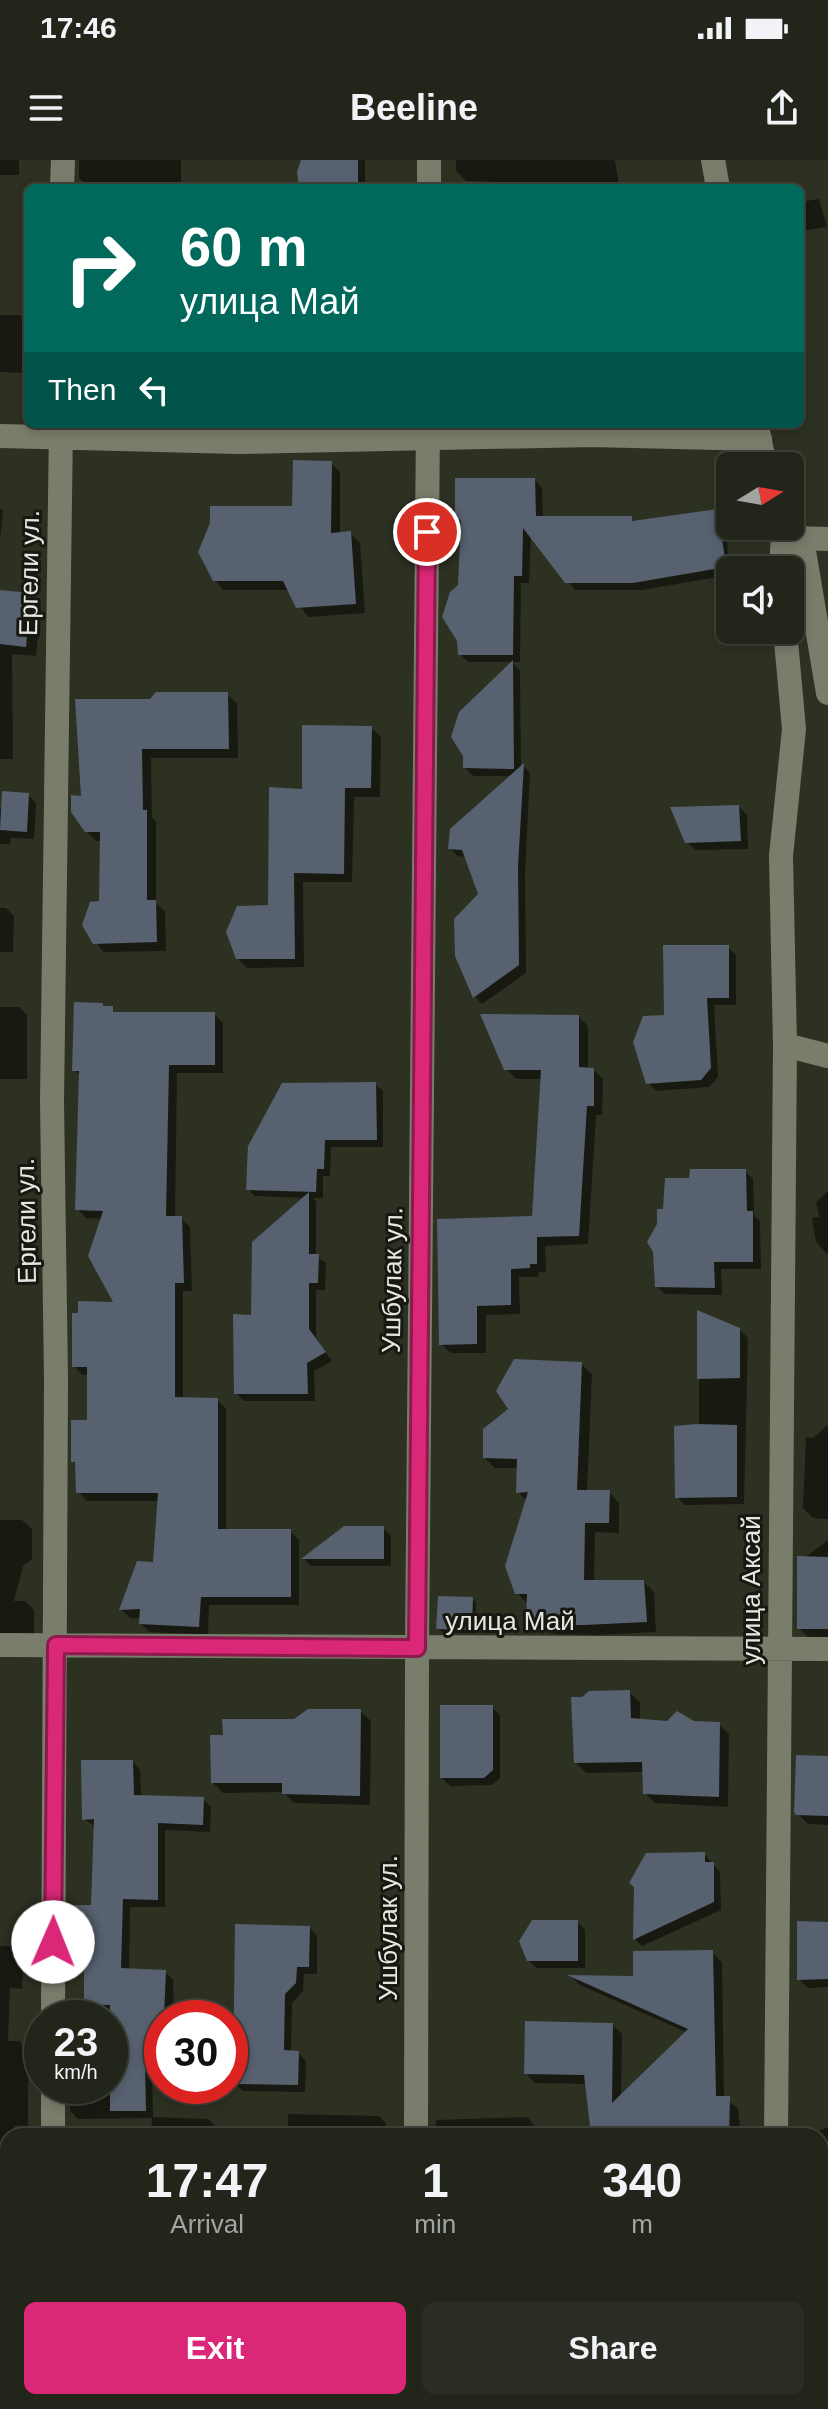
<!DOCTYPE html>
<html lang="en">
<head>
<meta charset="utf-8">
<style>
  body { margin:0; font-family:Arial,sans-serif; background:#2a2d23; color:#f1f3f6; height:100vh; display:flex; flex-direction:column; font-size:30px; white-space:nowrap }
  * { box-sizing:border-box; margin:0 }
  p { font-size:26px; color:#a2a5a2 }
  .icon { flex:none; width:44px; height:44px; fill:none; stroke:currentColor; stroke-width:2; stroke-linecap:round; stroke-linejoin:round }
  .map { position:relative; flex:1; overflow:hidden }
  .sheet { position:absolute; left:0px; top:1968px; width:828px; height:282px; display:flex; flex-direction:column; background:#22251a; border-radius:24px 24px 0 0; box-shadow:0 4px 12px #0003,0 0 0 2px #3f4239 }
  .sheet>* { flex:none }
  .top-card { position:absolute; left:24px; top:24px; width:780px; height:244px; border-radius:12px; box-shadow:0 4px 12px #0003,0 0 0 2px #3f4239; background:#00695c; color:#fff; overflow:hidden }
  .needle { width:52px; rotate:79deg }
  .fabs { position:absolute; left:716px; top:292px; display:grid; gap:16px }
  .fabs a { display:grid; place-items:center; width:88px; height:88px; border-radius:12px; background:#22251a; box-shadow:0 4px 12px #0003,0 0 0 2px #3f4239; font-size:40px }
  .speed { position:absolute; left:24px; top:1840px; display:flex; gap:16px; font-size:40px; font-weight:700; text-align:center }
  .speed>* { display:grid; place-content:center; width:104px; height:104px; border-radius:50%; background:#22251a; box-shadow:0 4px 12px #0003,0 0 0 2px #3f4239; line-height:1 }
  .speed small { font-size:20px; font-weight:400 }
  .speed .limit { border:12px solid #d22; background:#fff; color:#111 }
  .pin { position:absolute; display:grid; place-items:center; width:68px; height:68px; color:#fff; margin:-34px; border:4px solid #fff; border-radius:50%; box-shadow:0 2px 8px #0007 }
  .me { position:absolute; width:88px; margin:-44px; rotate:1deg; stroke-linejoin:round; filter:drop-shadow(0 0 6px #0008) }
  .turn { display:flex; align-items:center; gap:28px; height:168px; padding:0 24px; font-size:36px }
  .turn .icon { width:104px; height:104px; stroke-width:2.5 }
  .turn b { display:block; font-size:56px; line-height:68px }
  .then { display:flex; align-items:center; height:76px; padding:0 24px; background:#0003; gap:16px; font-size:30px }
  .eta { display:flex; justify-content:space-evenly; align-items:center; height:136px; text-align:center }
  .eta b { font-size:48px; font-weight:700; line-height:56px }
  .button { display:flex; gap:16px; margin-top:auto; padding:16px 24px }
  .button a { flex:1; height:92px; border-radius:12px; background:#db2777; color:#fff; font-size:32px; font-weight:700; line-height:92px; text-align:center }
  .button a+a { background:#2a2d23; color:#f1f3f6 }
  .status { display:flex; justify-content:space-between; align-items:center; height:56px; padding:0 40px; background:#22251a; direction:ltr }
  .status svg { height:22px; fill:currentColor }
  header { display:flex; justify-content:space-between; align-items:center; height:104px; padding:0 24px; background:#22251a; font-size:36px; font-weight:700 }
  .map>svg:first-child { display:block }
  .shadow { fill:#0007 }
  .building { fill:#576170 }
  .lines { fill:none; stroke-linecap:round; stroke-linejoin:round }
  .street { stroke:#797e6c; stroke-width:24 }
  .route-casing { stroke:#8e194d; stroke-width:20 }
  .route { stroke:#db2777; stroke-width:14 }
  .labels { text-anchor:middle; stroke-width:6; stroke-linejoin:round; paint-order:stroke }
  .street-label { font-size:26px; fill:#e5e8de; stroke:#161811 }
</style>
</head>
<body>
<div class="status"><b>17:46</b><svg viewBox="0 0 49 12"><path d="M0 12V9h3v3zM5 12V6h3v6zM10 12V3h3v9zM15 12V0h3v12zM26 1h20v11H26zM47 4h2v5h-2z"/></svg></div>
<header><svg class="icon" aria-label="menu" viewBox="0 0 24 24"><path d="M4 6h16M4 12h16M4 18h16"/></svg>Beeline<svg class="icon" aria-label="share" viewBox="0 0 24 24"><path d="M12 15V3M7 8l5-5 5 5M5 13v7h14v-7"/></svg></header>
<div class="map">
<svg width="828" height="2249" viewBox="0 0 828 2249">
  <rect width="100%" height="100%" fill="#2d3122"/>
  <path class="shadow" d="M0 0H19V15H0Z
    M79 0H181V28H90L79 18Z
    M306 0H365V28H303Z
    M456 0H615L619 25 494 28 496 22 466 21 456 11Z
    M819 39 827 67 800 71V42Z
    M0 155H20L28 163 26 213 0 212Z
    M331 303 340 312V374L350 373 360 383 365 453 308 457 289 430H224L214 420 294 348Z
    M534 320 542 328 543 358H631L636 363 717 352 725 360 730 415 642 430H575L531 374 529 423H521L520 502H468L460 494V426Z
    M0 348 3 351 0 379Z
    M0 432 30 435 41 446 36 496 12 494 13 599H0Z
    M513 503 520 510 521 608 524 606 530 613 525 715 526 813 482 844 475 837 481 735 466 697 457 696 450 688 512 616H473L465 608Z
    M227 534 237 544 238 598H151L152 657 156 662V743L165 752 166 791 104 792 95 782 101 743 102 681H96L86 671 83 638 151 541Z
    M371 568 381 577 380 637H354L352 722H303L304 807 247 808 237 798 270 747 304 632Z
    M28 635 36 643 34 679 11 678 10 684H0V649Z
    M739 647 747 655 748 689 695 690 687 682Z
    M0 748H6L14 756 13 792H0Z
    M728 787 736 795V845H714L718 917 709 927 656 931 648 923 666 857Z
    M102 845 118 854H214L223 863V913H177L175 1058H181L190 1067 192 1131H183V1239L217 1240 226 1249V1371H290L299 1380V1445H209L208 1475 150 1472 141 1464V1458H130L121 1449 155 1404 159 1341H87L78 1332 77 1306 73 1301 89 1262V1215H82L74 1206 116 1145 103 1059 86 1058 78 1049 81 916 74 910Z
    M0 847H19L27 855V919H0Z
    M579 857 588 866V909L594 910 603 919 602 955H596L588 1084 545 1086 546 1112H539L538 1117H519L520 1154 486 1155V1193H451L441 1184 534 1058 543 919H516L506 909Z
    M375 924 383 931V987H331L330 1016H323V1038H313L316 1042V1096L326 1103 325 1130H316V1179L332 1201 314 1211 315 1241H244L236 1233 253 1157 306 1038 255 1036 248 1029Z
    M745 1011 753 1019 754 1055 760 1061 761 1109H721L722 1135 665 1134 657 1126 665 1051 691 1020Z
    M828 1031V1095L816 1082 812 1058 819 1057 816 1042Z
    M699 1153 739 1169 748 1178 744 1344 685 1345 677 1337 699 1268Z
    M581 1204 592 1214 587 1332H609L619 1343V1373L595 1372 594 1422H644L654 1432 656 1472 595 1475 554 1474 549 1470H538L528 1459 527 1443 516 1432 527 1341 518 1332 519 1308H495L485 1298Z
    M828 1265V1359L813 1358 803 1348 806 1277 813 1278Z
    M0 1360H22L32 1369V1399L23 1406 14 1441H25L34 1450V1478H0Z
    M345 1368H383L391 1376V1406H311L304 1399Z
    M828 1380V1478H809L799 1468V1402Z
    M472 1439 476 1443 475 1473 442 1472 438 1468Z
    M629 1532 640 1542V1561L719 1564 729 1574 728 1647 655 1643 645 1633 644 1612 586 1613 576 1603Z
    M492 1547 500 1555V1618L492 1625 450 1626 442 1618Z
    M360 1551 371 1561 370 1645 294 1643 283 1632 223 1633 213 1623 295 1561Z
    M828 1598V1665L808 1664 798 1654Z
    M133 1602 140 1610 141 1637 203 1639 211 1647 210 1672 165 1670V1747H130L129 1810 165 1812 173 1820 174 1858H162V1910H152L153 1957 208 1959 216 1967 215 1976H151L152 1958 78 1959 70 1951V1937L77 1926H110V1858H81L86 1854V1783L73 1775 93 1747 96 1667 84 1659Z
    M704 1694 720 1712 721 1750 642 1786 635 1779Z
    M577 1762 585 1770V1808H537L528 1800Z
    M828 1764V1827L808 1828 799 1819Z
    M310 1768 317 1776V1814H304L303 1831 292 1843 291 1893H298L306 1901 305 1932 243 1931 235 1923Z
    M0 1786H14L24 1796 22 1829 10 1828 8 1881H19L28 1890V1966H14V1976H8V2030H0Z
    M712 1792 722 1802 724 1938 738 1948 741 1976H435L436 1960 528 1957 537 1971 592 1972 587 1924 535 1923 526 1913 612 1865 622 1874 621 1938 688 1873 578 1824 572 1817 635 1818Z
    M288 1954 379 1956 386 1964V1976H288Z
    M828 1967V2103H820V1976H807Z
    M0 2176 2 2177 0 2231Z
    M433 2242H669L670 2247 437 2249Z"/>
  <path class="building" d="M301 0H358V28H299L297 12Z
    M293 300 332 301 331 373 351 371 356 444 296 448 283 421H213L198 392 210 363V346H292Z
    M455 318H535L536 356H632V361L718 349 726 407 633 423H565L523 368 522 416H514L513 495H458L457 481 442 457 450 432 458 425 461 361 455 354Z
    M0 430 31 433 26 487 0 484Z
    M513 500 514 609 463 608V596L451 577 459 552Z
    M156 532H228L229 589H142L143 650H147V740H156L157 782 93 784 82 765 90 742 99 741 100 672H85L71 652V635L81 636 75 539H150Z
    M302 565 372 566 371 628H345L344 714 294 713 295 799H236L226 772 237 746 268 745 269 627 302 629Z
    M524 603 518 706 519 805 473 838 455 796 454 759 478 734 462 690 448 689 450 669Z
    M2 631 29 633 27 672 0 670Z
    M739 645 741 681 685 683 670 647Z
    M663 785H729V838H707L711 908 701 920 646 924 633 882 643 856 664 855Z
    M74 842 103 843V846H113V852H215V905H169L166 1056H182L184 1123H175V1237L218 1238V1369H291V1437H201L199 1467 139 1464 140 1449 119 1450 137 1401 153 1402 158 1333H76L75 1302H71V1260H87V1207H72V1153H78V1141L113 1142 88 1096 103 1051 75 1050 79 911H72Z
    M480 854 579 855V907L594 908V946H587L579 1076 537 1077V1104H530V1108L511 1109V1145L477 1146V1184L439 1185 437 1059 532 1056 541 910H504Z
    M376 922 377 980H325L324 1009H317L316 1032 246 1030 248 986 282 923Z
    M690 1009H746L747 1051H753V1102H714L715 1128 655 1127 653 1092 647 1082 657 1064V1049H663L665 1018H689Z
    M309 1032V1094H319L318 1123H309V1169L326 1192 307 1203 308 1234H234L233 1154 251 1155 252 1082Z
    M697 1150 740 1168V1218L697 1219Z
    M514 1199 582 1202 577 1330H610L609 1363H585L584 1420H644L647 1462 584 1465H541L539 1460H526L527 1434H515L505 1406 528 1332 516 1333 517 1299 483 1298V1269L508 1249 496 1231Z
    M697 1264 737 1265V1337L675 1338 674 1266Z
    M344 1366H384V1399H301Z
    M797 1396 828 1397V1469H797Z
    M438 1436 473 1437 472 1470 436 1469Z
    M630 1530 631 1558 667 1561 677 1551 694 1561 720 1562 719 1637 643 1634 642 1602 574 1603 571 1537H582L589 1531Z
    M440 1545H493V1610L484 1618H440Z
    M308 1549H361L360 1636 282 1634V1623H211L210 1575H223L222 1559H294Z
    M796 1595 828 1596V1656L796 1655 794 1652Z
    M81 1600H133L134 1635 204 1637 203 1665 158 1663V1740L123 1739 121 1808 166 1810 162 1903H145L146 1951H110V1845H84V1776H71V1745H91L94 1659 82 1660Z
    M705 1692V1702H714V1742L633 1780 634 1727 629 1723 646 1693Z
    M532 1760H578V1801H527L519 1781Z
    M797 1761 828 1762V1819L797 1820Z
    M235 1764 310 1766 309 1807H297L296 1823 285 1834 284 1890 299 1891 298 1925 233 1924Z
    M713 1790 716 1936H730L729 1976H579L590 1966 584 1915 524 1914 525 1861 613 1863 612 1943 688 1869 567 1815 633 1816V1791Z"/>
  <g class="lines">
    <path class="street" d="M713 0 718 28
      M62 28 63 0
      M429 28V0
      M757 266 765 306
      M0 276 237 282 591 275 760 279
      M778 366 789 378 828 379
      M802 379 828 533
      M781 410 783 374
      M785 885 828 896
      M0 1485 828 1489
      M53 1858 56 1221 52 941 61 264
      M53 1976V1926
      M416 1976 417 1488 428 264
      M776 1976 785 885 781 696 794 569 785 470
      M53 2249V2242
      M416 2249V2242
      M774 2249V2242"/>
  </g>
  <g class="lines">
    <g class="route-casing">
      <path id="route" d="M53 1782 56 1485 417 1488 427 372"/>
    </g>
    <use href="#route" class="route"/>
  </g>
  <g class="labels">
    <g class="street-label">
      <text transform="translate(29 413) rotate(-89)" y="9">Ергели ул.</text>
      <text transform="translate(26 1061) rotate(-91)" y="9">Ергели ул.</text>
      <text transform="translate(392 1120) rotate(-89)" y="9">Ушбулак ул.</text>
      <text transform="translate(751 1430) rotate(-90)" y="9">улица Аксай</text>
      <text x="510" y="1470">улица Май</text>
      <text transform="translate(388 1768) rotate(-90)" y="9">Ушбулак ул.</text>
    </g>
  </g>
</svg>
<div class="fabs">
<a><svg class="needle" viewBox="-14 -14 28 28"><path d="M0-13l5 13h-10z" fill="#e53935"/><path d="M0 13l5-13h-10z" fill="#a2a5a2"/></svg></a>
<a><svg class="icon" aria-label="sound" viewBox="0 0 24 24"><path d="M4 9h4l5-4v14l-5-4H4zM17 9q2 3 0 6"/></svg></a>
</div>
<div class="speed"><div>23<small>km/h</small></div><div class="limit">30</div></div>
<div class="pin" style="left:427px;top:372px;background:#d93025"><svg class="icon" aria-label="arrive" viewBox="0 0 24 24"><path d="M6 21V4h12l-3 4 3 4H6"/></svg></div>
<svg class="me" style="left:53px;top:1782px" viewBox="-20 -20 40 40"><circle r="19" fill="#fff"/><path d="M0-13L10 11 0 6-10 11z" fill="#db2777"/></svg>
<div class="top-card">
<div class="turn"><svg class="icon" aria-label="right" viewBox="0 0 24 24"><path d="M7 20v-9h11M14 6l5 5-5 5"/></svg><div><b>60 m</b>улица Май</div></div>
<div class="then">Then<svg class="icon" aria-label="left" viewBox="0 0 24 24"><path d="M17 20v-9H6M10 6l-5 5 5 5"/></svg></div>
</div>
<section class="sheet">
<div class="eta">
<div><b>17:47</b><p>Arrival</p></div>
<div><b>1</b><p>min</p></div>
<div><b>340</b><p>m</p></div>
</div>
<div class="button"><a>Exit</a><a>Share</a></div>
</section>
</div>
</body>
</html>
